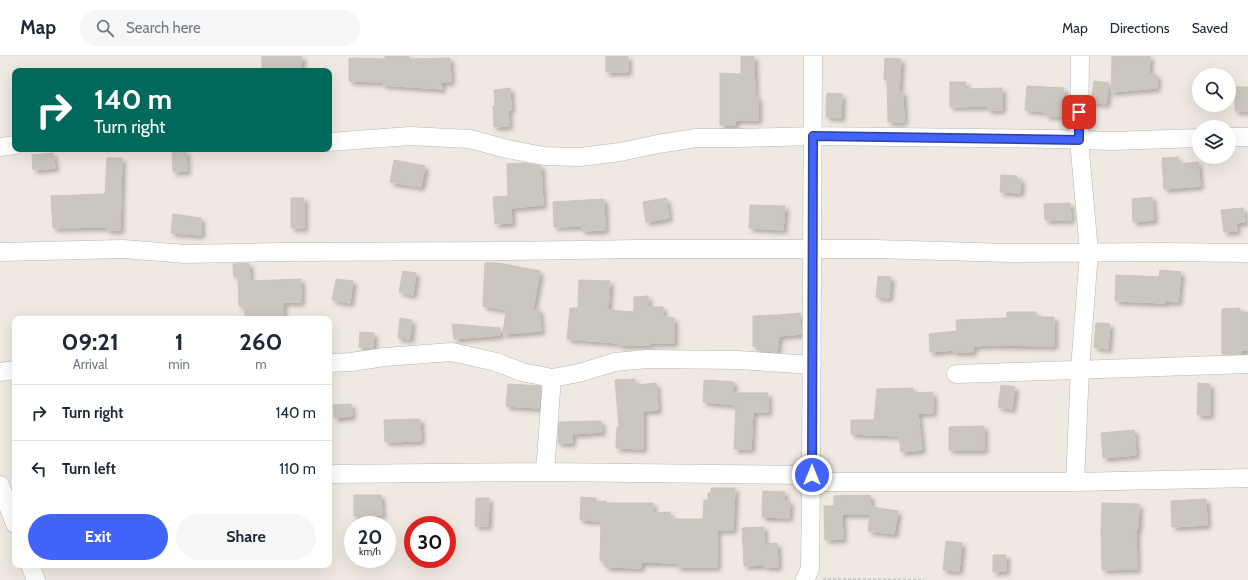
<!DOCTYPE html>
<html lang="en">
<head>
<meta charset="utf-8">
<style>
  body { margin:0; font-family:Cabin,sans-serif; background:#f6f6f7; color:#1f2937; height:100vh; display:flex; flex-direction:column; font-size:15px; white-space:nowrap }
  * { box-sizing:border-box; margin:0 }
  p { font-size:13px; color:#747a83 }
  .icon { flex:none; width:22px; height:22px; fill:none; stroke:currentColor; stroke-width:2; stroke-linecap:round; stroke-linejoin:round }
  .map { position:relative; flex:1; overflow:hidden }
  .drawer { position:absolute; left:12px; top:260px; width:320px; height:252px; display:flex; flex-direction:column; background:#fff; border-radius:8px; box-shadow:0 4px 16px #0002 }
  .drawer>* { flex:none }
  .banner { position:absolute; left:12px; top:12px; width:320px; height:84px; border-radius:8px; box-shadow:0 4px 16px #0002; background:#00695c; color:#fff; overflow:hidden }
  .tools { position:absolute; left:1192px; top:12px; display:grid; gap:8px }
  .tools a { display:grid; place-items:center; width:44px; height:44px; border-radius:50%; background:#fff; box-shadow:0 4px 16px #0002; font-size:20px }
  .speed { position:absolute; left:344px; top:460px; display:flex; gap:8px; font-size:20px; font-weight:700; text-align:center }
  .speed>* { display:grid; place-content:center; width:52px; height:52px; border-radius:50%; background:#fff; box-shadow:0 4px 16px #0002; line-height:1 }
  .speed small { font-size:10px; font-weight:400 }
  .speed .limit { border:6px solid #d22; background:#fff; color:#111 }
  .pin { position:absolute; display:grid; place-items:center; width:34px; height:34px; color:#fff; margin:-17px; border-radius:8px; box-shadow:0 2px 6px #0006 }
  .me { position:absolute; width:44px; margin:-22px; rotate:0deg; stroke-linejoin:round; filter:drop-shadow(0 0 3px #0008) }
  .turn { display:flex; align-items:center; gap:14px; height:84px; padding:0 16px; font-size:18px }
  .turn .icon { width:52px; height:52px; stroke-width:2.5 }
  .turn b { display:block; font-size:28px; line-height:34px }
  .eta { display:flex; justify-content:space-evenly; align-items:center; height:68px; text-align:center }
  .eta b { font-size:24px; font-weight:700; line-height:28px }
  .cta { display:flex; gap:8px; margin-top:auto; padding:8px 16px }
  .cta a { flex:1; height:46px; border-radius:24px; background:#4264fb; color:#fff; font-size:16px; font-weight:700; line-height:46px; text-align:center }
  .cta a+a { background:#f6f6f7; color:#1f2937 }
  ul { padding:0; list-style:none }
  li { display:flex; align-items:center; gap:12px; height:56px; padding:0 16px; border-top:1px solid #e0e1e3 }
  li div { flex:1 }
  li b { display:block; font-size:15px }
  li em { font-style:normal }
  header { display:flex; align-items:center; gap:24px; box-sizing:border-box; height:56px; padding:0 20px; background:#fff; border-bottom:1px solid #e0e1e3 }
  header strong { font-size:19px }
  nav { display:flex; gap:22px; margin-inline-start:auto; font-size:14px }
  .search { width:280px; height:36px; background:#f6f6f7; display:flex; align-items:center; gap:10px; box-sizing:border-box; padding:0 14px; border-radius:22px; color:#747a83; font-size:15px }
  .map>svg:first-child { display:block }
  .building { fill:#cbc7bf; stroke:#cbc5ba; filter:url(#shadow) }
  .lines { fill:none; stroke-linecap:round; stroke-linejoin:round }
  .minor-casing { stroke:#b4b7c1; stroke-width:19 }
  .path { stroke:#c9c9c9; stroke-width:2.5; stroke-dasharray:3 2; stroke-linecap:butt }
  .minor { stroke:#fff; stroke-width:18 }
  .route-casing { stroke:#2b41a3; stroke-width:10 }
  .route { stroke:#4264fb; stroke-width:7 }
</style>
</head>
<body>
<header>
<strong>Map</strong>
<div class="search"><svg class="icon" aria-label="search" viewBox="0 0 24 24"><circle cx="10" cy="10" r="6"/><path d="M15 15l6 6"/></svg>Search here</div>
<nav><a>Map</a><a>Directions</a><a>Saved</a></nav>
</header>
<div class="map">
<svg width="1248" height="524" viewBox="0 0 1248 524">
  <defs>
    <filter id="shadow"><feDropShadow dx="3.5" dy="3.5" stdDeviation="2" flood-color="#0004"/></filter>
  </defs>
  <rect width="100%" height="100%" fill="#efe9e1"/>
  <path class="building" d="M262 0H302L301 15H276V13L262 12Z
    M385 0H409V3L450 2 451 26H441L442 33 383 29V26L349 25V2L385 3Z
    M606 0H628V16H606Z
    M741 0H754L755 41H758V64H736L735 69H720V17L741 18Z
    M1112 0H1150L1149 18 1157 19V32L1111 36Z
    M885 2 901 3 899 36H903L904 66H888L887 24H884Z
    M1094 25 1109 27 1106 48 1091 46Z
    M950 26H966L965 33 1002 32V54H988V50L950 51Z
    M1027 30 1064 32 1062 60H1046V56L1025 54Z
    M1235 31H1248V55H1235Z
    M510 32 511 54H508L509 70 494 71 493 50H495L494 34Z
    M827 37 842 38 841 62 826 61Z
    M172 95H186L187 115 173 116Z
    M53 97 55 112 33 114 32 99Z
    M1178 101V108L1198 106 1200 130 1164 133 1162 102Z
    M107 102H122L120 174H107V171L53 172 51 140 105 138Z
    M394 104 425 110 421 131 390 126Z
    M525 107 541 110 543 149 511 152 512 167 495 168 493 141 508 140 507 108Z
    M1001 119 1017 120V123H1021L1020 137 1000 136Z
    M1152 141 1154 164 1133 166 1132 143Z
    M291 142H304V172H291Z
    M666 142 669 162 646 166 643 146Z
    M604 143 605 174 582 175V170L554 171 553 146Z
    M1070 147 1071 164H1045L1044 148Z
    M750 149 785 150 783 174 749 172Z
    M1243 152 1245 166 1236 167 1237 175 1224 176 1221 154Z
    M173 158 201 162V179L171 177Z
    M249 207 250 225 301 223V246H283V263H245V250H239L238 221H234L233 208Z
    M485 207H498L540 215 533 254 539 253 541 275 503 278 506 254 483 250Z
    M1160 214 1181 216 1178 246 1165 245V247L1115 245 1116 219 1159 221Z
    M403 215 416 217 413 239 399 236Z
    M878 220 891 221 889 242 876 241Z
    M336 223 353 225 350 247 332 244Z
    M579 224 610 225 608 254 634 256V241L648 240V251H663V261L674 262V287H650V289H618V287L567 283 570 252H578Z
    M1240 252V256H1248V294H1241V298H1222V253Z
    M1007 256H1036V261H1054V290L992 289 973 290V296H954V294L930 296 929 278 957 275 956 264 1007 262Z
    M800 257 801 278 779 280 777 296 757 294V291L753 290V260L778 259Z
    M400 262 412 264 410 283 398 282Z
    M1096 267 1110 268 1108 293 1094 291Z
    M452 268 500 272V279L454 283Z
    M360 276 374 277 373 292 359 291Z
    M635 323V329L656 327 658 354 643 355V393L616 392 617 371H619L615 324Z
    M704 324 734 326 733 337H768V356H753L751 393H734L736 349 703 346Z
    M1198 327 1210 328V359H1197Z
    M508 328 541 330 539 352 506 350Z
    M1001 329 1015 331 1012 353 998 351Z
    M913 332V337L933 336V357H918L922 394 901 396 899 380 851 378V364H874L877 333Z
    M351 348 352 360 334 362 333 349Z
    M420 363 421 385 385 386 384 364Z
    M601 365 602 376 572 378V387H558L559 366Z
    M984 370V394H949V371Z
    M1134 374 1136 399 1103 402 1101 377Z
    M711 432H735L733 474H717V511H677L678 507 641 506V512L605 511V505H600L601 465 580 464 581 441 596 442V446L606 445V447H653V457L670 456V463H703L704 444H708V437H711Z
    M763 435 785 436 784 445H790L789 462 762 461Z
    M354 439H381L382 459 354 460Z
    M870 439 871 454V451L898 455 894 478 868 475 870 458H842L843 483 825 484 824 450H834V440Z
    M476 442H489L488 470H475Z
    M1206 443 1207 469 1172 471 1171 445Z
    M1102 447 1139 448 1138 473H1136L1137 513 1102 514 1101 474Z
    M764 471V488L777 487 778 511H765V509L744 510 742 472Z
    M946 485 962 487 959 515 943 514Z
    M993 499H1006V515L993 516Z"/>
  <g class="lines">
    <g class="minor-casing">
      <path id="minor" d="M1229 81H1248
        M329 86 410 80 470 83 507 93 544 100 580 101 620 96 658 88 696 82H740L813 80 1058 83 1112 85 1199 82
        M0 91 15 89
        M0 196 123 193 186 198 282 196 506 195 640 193H875L1010 197 1164 196 1248 197
        M329 307 351 306 385 301 452 296 496 306 522 316 552 322 579 317 615 306 647 303 738 304 812 309
        M0 316 15 314
        M956 318 1248 308
        M545 416 552 322
        M329 418 545 416 811 419
        M811 426H1075L1248 422
        M1075 426 1080 313 1089 196 1079 84 1080 0
        M0 429 15 468
        M30 509 36 524
        M805 524 810 513 811 426 813 0"/>
    </g>
    <path class="path" d="M823 523 924 524"/>
    <use href="#minor" class="minor"/>
  </g>
  <g class="lines">
    <g class="route-casing">
      <path id="route" d="M812 419 813 80 1079 84V56"/>
    </g>
    <use href="#route" class="route"/>
  </g>
</svg>
<div class="tools">
<a><svg class="icon" aria-label="search" viewBox="0 0 24 24"><circle cx="10" cy="10" r="6"/><path d="M15 15l6 6"/></svg></a>
<a><svg class="icon" aria-label="layers" viewBox="0 0 24 24"><path d="M12 4l9 5-9 5-9-5zM3 14l9 5 9-5"/></svg></a>
</div>
<div class="speed"><div>20<small>km/h</small></div><div class="limit">30</div></div>
<div class="pin" style="left:1079px;top:56px;background:#d93025"><svg class="icon" aria-label="arrive" viewBox="0 0 24 24"><path d="M6 21V4h12l-3 4 3 4H6"/></svg></div>
<svg class="me" style="left:812px;top:419px" viewBox="-20 -20 40 40"><circle r="17" fill="#4264fb" stroke="#fff" stroke-width="3"/><path d="M0-11L8 9 0 5-8 9z" fill="#fff"/></svg>
<div class="banner">
<div class="turn"><svg class="icon" aria-label="right" viewBox="0 0 24 24"><path d="M7 20v-9h11M14 6l5 5-5 5"/></svg><div><b>140 m</b>Turn right</div></div>
</div>
<section class="drawer">
<div class="eta">
<div><b>09:21</b><p>Arrival</p></div>
<div><b>1</b><p>min</p></div>
<div><b>260</b><p>m</p></div>
</div>
<ul>
<li><svg class="icon" aria-label="right" viewBox="0 0 24 24"><path d="M7 20v-9h11M14 6l5 5-5 5"/></svg><div><b>Turn right</b></div><em>140 m</em></li>
<li><svg class="icon" aria-label="left" viewBox="0 0 24 24"><path d="M17 20v-9H6M10 6l-5 5 5 5"/></svg><div><b>Turn left</b></div><em>110 m</em></li>
</ul>
<div class="cta"><a>Exit</a><a>Share</a></div>
</section>
</div>
</body>
</html>
